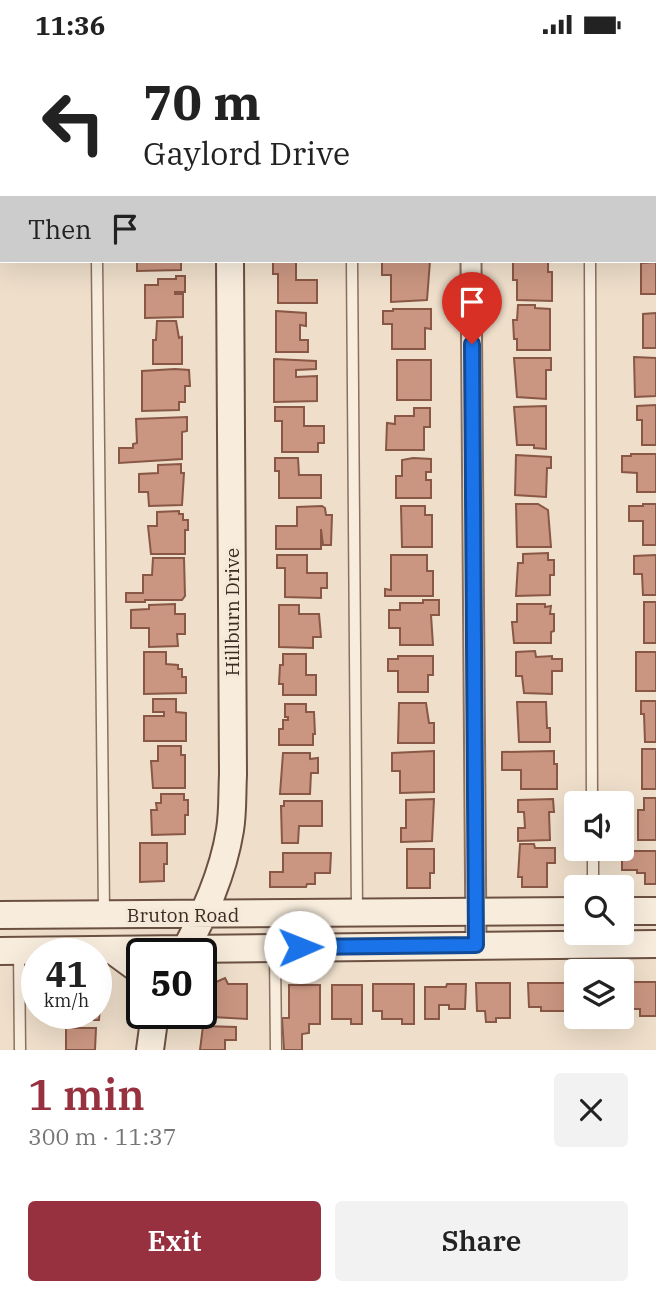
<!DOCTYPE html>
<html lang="en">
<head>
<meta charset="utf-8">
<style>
  body { margin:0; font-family:"IBM Plex Serif",serif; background:#f2f2f2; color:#222; height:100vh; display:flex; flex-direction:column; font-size:26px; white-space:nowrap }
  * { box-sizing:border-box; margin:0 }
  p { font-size:23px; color:#767676 }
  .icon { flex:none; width:38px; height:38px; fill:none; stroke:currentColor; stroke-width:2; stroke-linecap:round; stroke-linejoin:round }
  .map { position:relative; height:1001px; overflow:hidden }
  .drawer { display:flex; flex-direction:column; background:#fff; flex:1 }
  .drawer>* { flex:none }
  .hud { position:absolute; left:0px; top:0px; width:656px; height:214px; box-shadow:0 7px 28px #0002; background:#fff; color:#222; overflow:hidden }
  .buttons { position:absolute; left:564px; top:742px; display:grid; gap:14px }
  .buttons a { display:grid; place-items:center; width:70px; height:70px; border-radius:7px; background:#fff; box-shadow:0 7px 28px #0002; font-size:35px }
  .speed { position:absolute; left:21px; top:889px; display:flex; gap:14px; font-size:35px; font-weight:700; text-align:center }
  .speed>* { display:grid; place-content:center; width:91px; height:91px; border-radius:50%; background:#fff; box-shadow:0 7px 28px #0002; line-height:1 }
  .speed small { font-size:18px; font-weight:400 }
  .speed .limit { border:4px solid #111; border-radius:10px; background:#fff; color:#111 }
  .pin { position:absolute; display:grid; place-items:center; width:60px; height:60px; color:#fff; margin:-72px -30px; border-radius:50% 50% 50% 0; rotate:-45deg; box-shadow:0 0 7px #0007 }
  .pin .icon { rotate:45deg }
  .me { position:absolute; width:77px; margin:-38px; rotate:89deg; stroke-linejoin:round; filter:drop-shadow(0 0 5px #0008) }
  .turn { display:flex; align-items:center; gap:24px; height:147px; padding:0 28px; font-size:32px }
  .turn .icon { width:91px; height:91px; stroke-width:2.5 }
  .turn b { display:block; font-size:49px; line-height:60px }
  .then { display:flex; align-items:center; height:66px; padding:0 28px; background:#0003; gap:14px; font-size:26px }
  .round { display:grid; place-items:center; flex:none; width:74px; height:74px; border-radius:7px; background:#f2f2f2 }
  .headline { display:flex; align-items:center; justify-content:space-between; height:119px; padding:0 28px }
  h1 { font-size:42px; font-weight:600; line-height:52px; color:#97313f }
  .primary-button { display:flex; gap:14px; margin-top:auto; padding:14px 28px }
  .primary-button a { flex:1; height:80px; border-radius:7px; background:#97313f; color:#fff; font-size:28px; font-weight:600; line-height:80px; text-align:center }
  .primary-button a+a { background:#f2f2f2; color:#222 }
  .status { display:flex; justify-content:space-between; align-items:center; height:49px; padding:0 35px; background:#fff; direction:ltr }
  .status svg { height:19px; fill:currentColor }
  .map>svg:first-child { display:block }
  .building { fill:#ca9681; stroke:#885745; stroke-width:2 }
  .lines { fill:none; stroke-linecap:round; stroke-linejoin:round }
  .lane-casing { stroke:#8a705f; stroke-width:13 }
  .street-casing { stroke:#8a705f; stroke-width:23 }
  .secondary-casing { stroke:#6c5142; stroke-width:30 }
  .lane { stroke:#f8eddd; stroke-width:10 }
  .street { stroke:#f8eddd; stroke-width:19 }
  .secondary { stroke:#f8eddd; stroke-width:26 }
  .route-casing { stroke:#114b97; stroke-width:18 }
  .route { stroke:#1a73e8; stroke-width:12 }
  .labels { text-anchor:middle; stroke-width:7; stroke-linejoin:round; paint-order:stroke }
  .street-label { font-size:19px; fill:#3b2b22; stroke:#f5e9d9 }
</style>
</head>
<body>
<div class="status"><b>11:36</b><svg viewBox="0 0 49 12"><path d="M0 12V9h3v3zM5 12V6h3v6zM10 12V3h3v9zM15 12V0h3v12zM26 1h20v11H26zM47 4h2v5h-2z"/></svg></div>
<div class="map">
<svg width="656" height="1001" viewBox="0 0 656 1001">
  <rect width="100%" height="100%" fill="#eedeca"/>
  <path class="building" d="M145 212H181V221L137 222V213Z
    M273 212H296V231H317V254H278V225H273Z
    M430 212 427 251 391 253V226H382V213Z
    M513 212H548V223H552V252L517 251V231H513Z
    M656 213V245H641V214Z
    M176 227H185V243H175V245H183V268L145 269V236H158V230H176Z
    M518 256H535V259L550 260V301H517V290H514L513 271H517Z
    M393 260H431V280L425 279V300H392V275H383V262H393Z
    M276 262 306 264V277L300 276V291H308V303H276Z
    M656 264V299H643V265Z
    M157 272H176L179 289 182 288V315H153V291H156Z
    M634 308 656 309V347L635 348Z
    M514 309H551V321H546V350L517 348Z
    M274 310 316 312V320L296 321V328L317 327V352L274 353Z
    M397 311H431V351H397Z
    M175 320 189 321 190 337H185V353H179V361L142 362V322Z
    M656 356V396H642V371H637V357Z
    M546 357V400L534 399V396H517L514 358Z
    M275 358H304V377H324V394H318V403H282V372H275Z
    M414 359H430V378H424V401H386L387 374 395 375V367H414Z
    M187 368V382L182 383V410L119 414V399H133V395L137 394 136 370Z
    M631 405H656V443H637V424L622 423V407H631Z
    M516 406 551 408V419H547L546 448 515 446Z
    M275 409H298L299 426H321V449H279V422H275Z
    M413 409 431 410V423H426V431H431V449H396V427H402V411Z
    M181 415V424H184L182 456 149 457 148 443H139V425L158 424V416Z
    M516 455H538L548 461 551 498H517Z
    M643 455H656V496H643V472H629V457H643Z
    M322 457 325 459 326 466H332L331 496H323L321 480V500H276V477H297V458Z
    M401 457H425V466H432V498H402Z
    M179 462V465H183V471H188V481H185V505H151L148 477H157V463Z
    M548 504V511H554V526H550V546L516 547 518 514H523V505Z
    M277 506H307V524H327V539H321V549L285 548V519H277Z
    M391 506H427V522H433V547H385V540L391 541Z
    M656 506V546H643L642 525H634V507Z
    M153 509H184L185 547 182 551H145V553H126V544H143V526H152Z
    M423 551H439V566H431L433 596H400V579H389V561H400V554H423Z
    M644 553H656V594H644Z
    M175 555V565H185V585H177L178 597 149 598V579H131V561L149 560V556Z
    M517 555H545V558L551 557 550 565H554V582L551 583V594H514L512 573H517Z
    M279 556H299V565H319L321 588H313V599L279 598Z
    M535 602 536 608 552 607V610H562V622H552V645L524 644 522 627H516V603Z
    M144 603H166V615L178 616V620H182V628H186V644L144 645Z
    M636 603H656V642H636Z
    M283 605H306V626H316V646H283V635H279L280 616H283Z
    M398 607H433V626H428V643H398V622H388V610H398Z
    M153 650H176V663L186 664V692H144V667H164V663H153Z
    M641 652H656V693H645L644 665H641Z
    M517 653H546L547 679H550V693H519Z
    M399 654H426L429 674H434V694H398Z
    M285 655H306V663H314L315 685H313V696H279V680H283V671H288V668H285Z
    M158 697H181V706H185V739H153L151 712H158Z
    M642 700H656V740H642Z
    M434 702V743L400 744V722H392V704Z
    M554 702V715H557V740H521V721H502V703Z
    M283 704H310V710L318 709V724H311L310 745H280Z
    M161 745H184V751H188V766H185V785L152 786 151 761H157L156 754H161Z
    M644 749H656V791H638V761H644Z
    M434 750 432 792 401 793V779H406V751Z
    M553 750 554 763H549L550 791 518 792V779H525L524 763H518V751Z
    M284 752H322V777H299L298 794H282L281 757H284Z
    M140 794H167V815H164V832L140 833Z
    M520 795H534L535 799H555V814H547V838H522V828H518Z
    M407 800H434V824H430V839H407Z
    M622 802H656V835H645V824H637V821H622Z
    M283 804H331L330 824H315V835H307L306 838H270V823H283Z
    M96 929 102 930 99 971H73V964H96Z
    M225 929 228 935H247V970L213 968 212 946 207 937Z
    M631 933H656V967H640V960H631Z
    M476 934H510V969H496V973H486L485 962H477Z
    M528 934H569L570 962H541V958H529Z
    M373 935H414V975H402V970H382V962H373Z
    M447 935H466L465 960H449V956H439V970H425V938H446Z
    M289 936H320V975H309V984L302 985V1001H284L282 969H289Z
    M332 936H362V975H351V970H332Z
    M203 977 236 978V991H225V1001H200Z
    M66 979H96L95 1001H66Z"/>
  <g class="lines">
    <g class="lane-casing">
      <path id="lane" d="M95 0V2
        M350 0V2
        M589 0V2
        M97 212 104 862
        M352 212 357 862
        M590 212 592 754
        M593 800V838
        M19 902 20 1001
        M275 902 276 1001"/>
    </g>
    <g class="street-casing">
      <path id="street" d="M469 0V2
        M471 212 476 896"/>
    </g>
    <g class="secondary-casing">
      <path id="secondary" d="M229 0V2
        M621 862H656
        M0 866 576 862
        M112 901 142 923
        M0 902 656 895
        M183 905C204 866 223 825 230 781 233 763 232 744 233 726L230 212
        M150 1001 155 964"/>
    </g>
    <use href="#lane" class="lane"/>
    <use href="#street" class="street"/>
    <use href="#secondary" class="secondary"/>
  </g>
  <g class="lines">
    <g class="route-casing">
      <path id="route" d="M300 898 476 896 472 295"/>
    </g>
    <use href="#route" class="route"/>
  </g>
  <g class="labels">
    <g class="street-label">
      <text transform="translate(232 563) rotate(-90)" y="7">Hillburn Drive</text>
      <text x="183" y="873">Bruton Road</text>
    </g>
  </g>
</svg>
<div class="buttons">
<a><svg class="icon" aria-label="sound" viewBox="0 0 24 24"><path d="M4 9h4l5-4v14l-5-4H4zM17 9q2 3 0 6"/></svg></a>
<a><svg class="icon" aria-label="search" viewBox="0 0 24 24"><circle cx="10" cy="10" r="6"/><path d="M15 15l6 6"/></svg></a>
<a><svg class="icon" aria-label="layers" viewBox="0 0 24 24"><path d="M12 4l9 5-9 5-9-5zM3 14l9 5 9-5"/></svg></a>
</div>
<div class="speed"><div>41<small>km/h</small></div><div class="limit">50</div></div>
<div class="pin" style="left:472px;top:295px;background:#d93025"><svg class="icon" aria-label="arrive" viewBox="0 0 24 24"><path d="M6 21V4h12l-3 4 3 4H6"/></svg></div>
<svg class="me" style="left:300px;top:898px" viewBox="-20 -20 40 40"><circle r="19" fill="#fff"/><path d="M0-13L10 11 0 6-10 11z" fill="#1a73e8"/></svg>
<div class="hud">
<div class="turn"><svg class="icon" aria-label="left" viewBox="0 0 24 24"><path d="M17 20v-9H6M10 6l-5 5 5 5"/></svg><div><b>70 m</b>Gaylord Drive</div></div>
<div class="then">Then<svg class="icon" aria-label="arrive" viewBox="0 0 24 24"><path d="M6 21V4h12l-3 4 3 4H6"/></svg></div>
</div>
</div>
<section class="drawer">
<div class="headline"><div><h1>1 min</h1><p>300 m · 11:37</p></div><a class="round"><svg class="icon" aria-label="close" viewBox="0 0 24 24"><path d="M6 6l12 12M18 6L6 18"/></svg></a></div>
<div class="primary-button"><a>Exit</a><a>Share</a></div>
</section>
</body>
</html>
